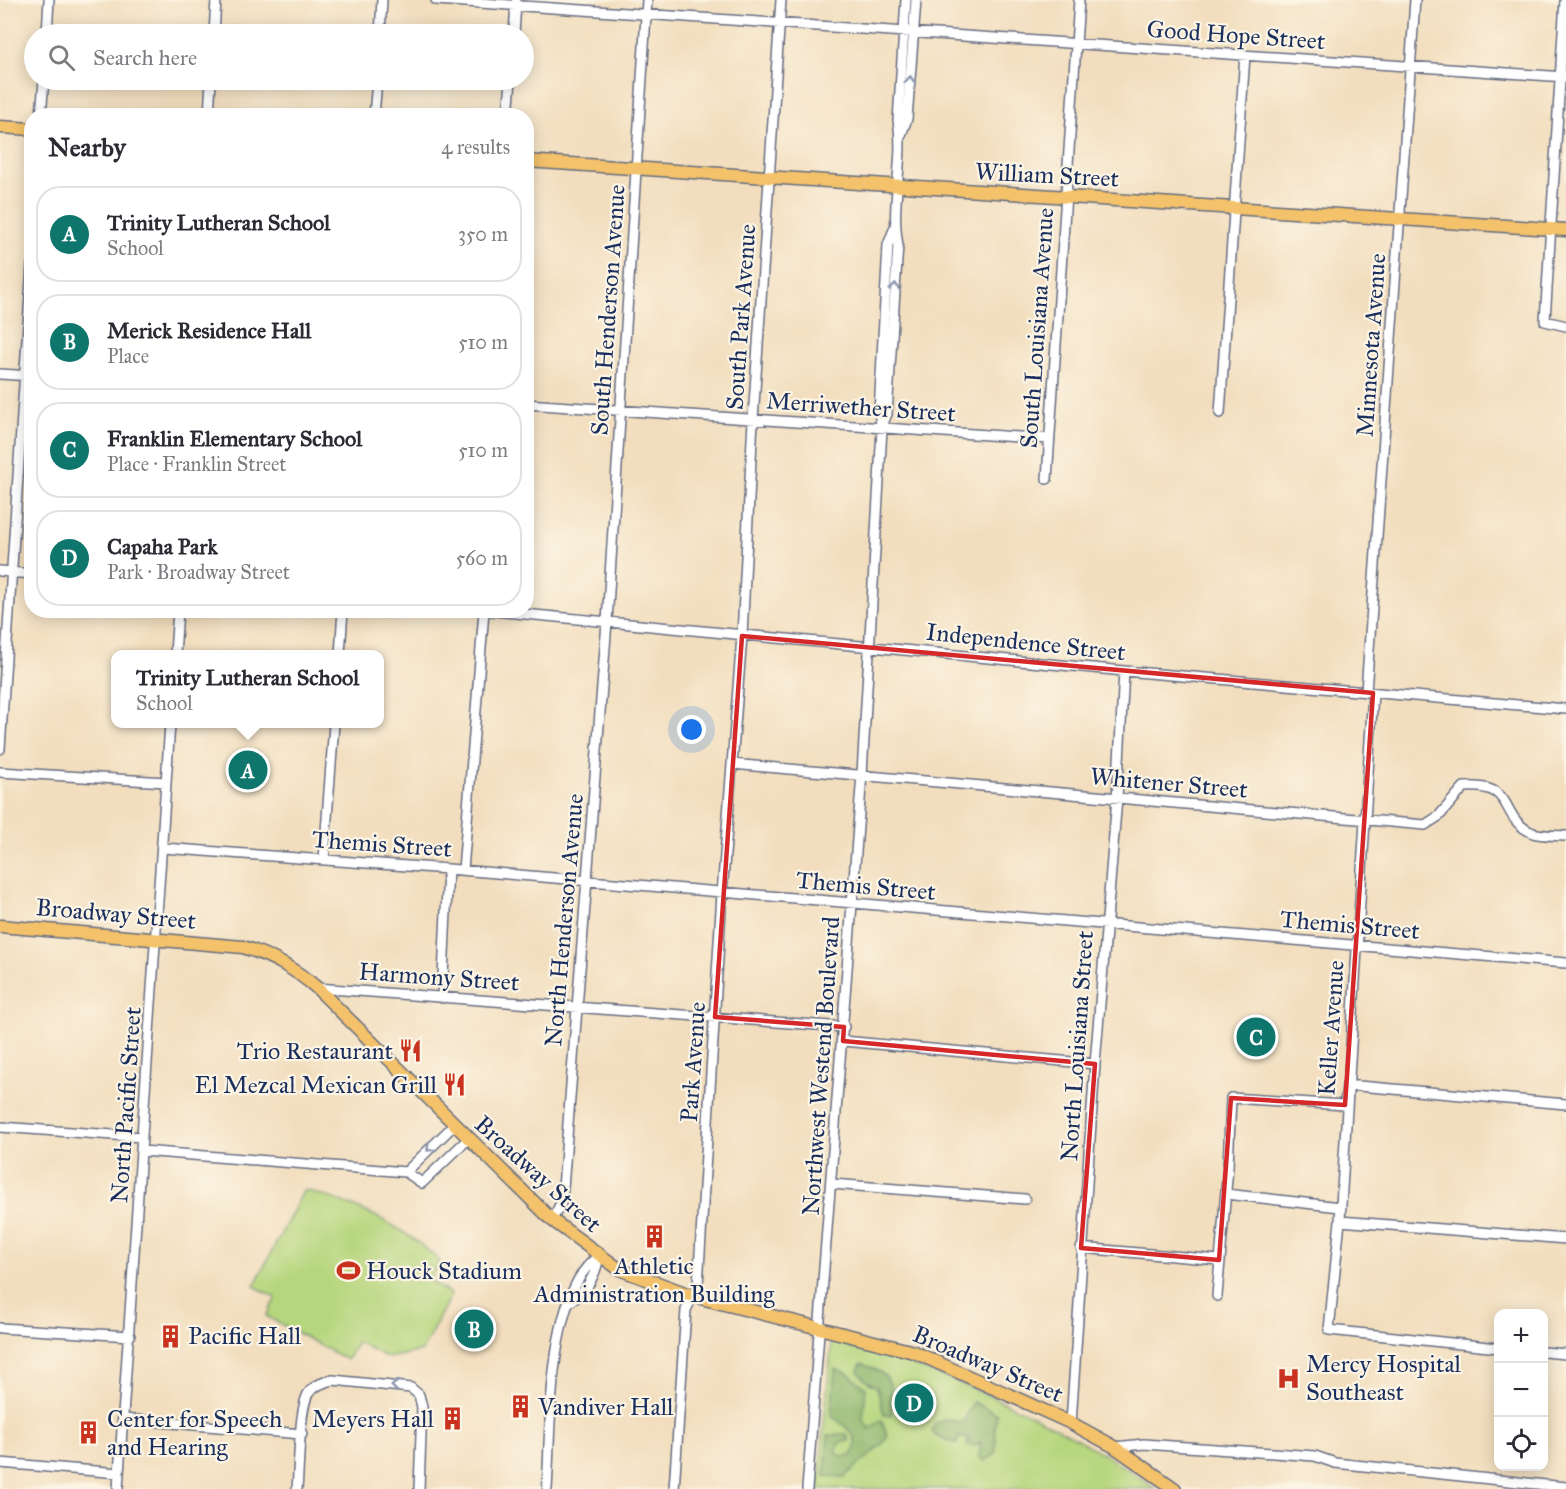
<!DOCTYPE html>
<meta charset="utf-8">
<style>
body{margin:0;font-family:"IM FELL Great Primer",serif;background:#f7f7f7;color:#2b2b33}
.controls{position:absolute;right:18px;bottom:18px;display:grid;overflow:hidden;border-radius:12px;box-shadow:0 3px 15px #0003}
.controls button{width:54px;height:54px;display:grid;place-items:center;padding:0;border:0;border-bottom:2px solid #e1e1e2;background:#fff;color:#2b2b33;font:30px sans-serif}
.you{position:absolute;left:692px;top:730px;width:21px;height:21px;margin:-15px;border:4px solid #fff;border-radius:50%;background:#1a73e8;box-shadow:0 0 0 9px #1a73e833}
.badge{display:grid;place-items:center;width:39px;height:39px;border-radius:50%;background:#0f766e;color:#fff;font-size:20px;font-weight:700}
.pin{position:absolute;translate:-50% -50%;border:3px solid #fff;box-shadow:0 2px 6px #0006}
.popup{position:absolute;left:111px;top:650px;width:273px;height:78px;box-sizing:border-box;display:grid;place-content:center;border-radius:12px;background:#fff;filter:drop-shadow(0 2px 4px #0005);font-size:20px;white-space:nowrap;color:#7c7c81}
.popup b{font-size:22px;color:#2b2b33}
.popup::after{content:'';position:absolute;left:50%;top:100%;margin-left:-12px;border:12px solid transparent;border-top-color:#fff}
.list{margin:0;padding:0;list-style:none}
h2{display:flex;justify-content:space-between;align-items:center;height:78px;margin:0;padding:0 24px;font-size:26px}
h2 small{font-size:20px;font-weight:400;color:#7c7c81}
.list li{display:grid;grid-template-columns:39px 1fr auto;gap:18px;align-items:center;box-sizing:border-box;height:96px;margin:0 12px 12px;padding:0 12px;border:2px solid #e1e1e2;border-radius:24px}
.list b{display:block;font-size:22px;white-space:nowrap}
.list p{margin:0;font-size:20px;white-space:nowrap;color:#7c7c81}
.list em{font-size:20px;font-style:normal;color:#7c7c81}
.icon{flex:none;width:33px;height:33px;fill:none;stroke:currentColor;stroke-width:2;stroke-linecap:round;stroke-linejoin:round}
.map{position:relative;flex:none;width:1566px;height:1489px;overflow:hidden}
.search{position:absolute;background:#fff;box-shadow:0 3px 15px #0003;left:24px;top:24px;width:510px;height:66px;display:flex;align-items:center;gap:15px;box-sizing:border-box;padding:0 21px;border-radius:33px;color:#7c7c81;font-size:22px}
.panel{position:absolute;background:#fff;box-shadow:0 3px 15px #0003;left:24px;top:108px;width:510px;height:510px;border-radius:24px}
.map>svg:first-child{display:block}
</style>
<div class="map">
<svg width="1566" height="1489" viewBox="0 0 1566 1489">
<rect width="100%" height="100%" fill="#fcf5e5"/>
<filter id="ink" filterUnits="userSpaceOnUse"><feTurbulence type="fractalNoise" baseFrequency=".0167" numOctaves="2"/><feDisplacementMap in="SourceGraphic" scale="12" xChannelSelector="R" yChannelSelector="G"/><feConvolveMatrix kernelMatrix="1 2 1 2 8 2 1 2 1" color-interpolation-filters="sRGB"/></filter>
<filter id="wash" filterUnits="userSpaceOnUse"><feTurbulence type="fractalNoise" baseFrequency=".008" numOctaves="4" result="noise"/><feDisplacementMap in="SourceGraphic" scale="24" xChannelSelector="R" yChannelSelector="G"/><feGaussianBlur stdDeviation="1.35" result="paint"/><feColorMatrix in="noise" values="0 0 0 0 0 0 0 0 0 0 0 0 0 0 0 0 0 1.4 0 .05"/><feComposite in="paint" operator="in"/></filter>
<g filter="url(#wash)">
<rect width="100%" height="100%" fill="#f2debe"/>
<path fill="#b6d67d" stroke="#68826e" stroke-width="1.5" d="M304 1190C356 1204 401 1224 440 1261L430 1281 451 1294 422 1351 388 1358 357 1342 347 1360 266 1316 276 1298 254 1286Z
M832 1339C946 1373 1060 1419 1156 1489H818Z"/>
<path fill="#90b76c" stroke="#567365" stroke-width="1.5" d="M861 1364C894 1374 892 1383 891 1415H884L877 1387 866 1381 858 1371Z
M835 1369 847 1373 866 1388 863 1418 869 1429 881 1420 888 1436 882 1445 844 1477 825 1476 828 1435 847 1434 849 1441 839 1443 836 1452 842 1456 853 1454C862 1435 844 1426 831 1415Z
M973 1402 997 1414C993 1430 998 1440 995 1454L985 1461 979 1457 981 1442 975 1446 967 1444 969 1438H958L957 1444 936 1436 932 1431 935 1423 946 1420 963 1422Z"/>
</g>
<g filter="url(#ink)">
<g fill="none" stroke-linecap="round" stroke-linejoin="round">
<defs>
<path id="minor" d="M436 0 1566 77
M1565 0 1545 321 1566 326
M47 34 49 0
M214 34 216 0
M380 34 382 0
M514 34 516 2
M41 116 44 80
M209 116 211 80
M374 116 377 80
M508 116 511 80
M901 135 907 119 916 0
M0 374 32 376
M526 404 1049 439
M1220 413 1245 55
M882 426 887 414 898 245C890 203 905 161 898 120L906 0
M1047 479 1079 0
M0 571 32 574
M482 610 1124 671 1566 709
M175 654 178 610
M340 654 343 610
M1366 692 1415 0
M1373 693 1340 1221 1329 1330 1498 1348
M0 749 32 264
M732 764 1425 825 1439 816 1464 787C1518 783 1497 818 1533 833 1542 836 1556 835 1566 836
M0 772 166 782
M163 848 448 869 1566 963
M324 859 334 724
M463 870 484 611
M317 988 844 1027
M442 998 448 869
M843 1041 1095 1064
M0 1127 142 1137
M142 1151 406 1172 422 1183 468 1139
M406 1172 454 1125
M832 1184 1025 1199
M1226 1194 1340 1207
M552 1220 562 1201 607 622 647 0
M1340 1221 1566 1239
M1081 1248 1219 1260
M1217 1296 1228 1167 1231 1098 1345 1105 1347 1085 1566 1104
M571 1301C587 1292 596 1274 599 1256
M0 1328 130 1336
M1544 1352 1566 1354
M123 1419 302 1434
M1071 1423 1095 1064 1117 798 1124 671
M1115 1447 1144 1444 1315 1456 1335 1463 1566 1487
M0 1463 119 1473
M118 1489 170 724
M297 1489C299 1468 299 1410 308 1394 314 1385 323 1382 333 1380L411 1388 419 1395 422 1407 419 1489
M547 1489C551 1429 547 1291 599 1256
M674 1489 686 1310 698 1285 722 893 742 636 753 420 781 0
M807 1489 862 774 882 429 879 413 888 245 895 227"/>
<path id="major" d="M0 127 32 129
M526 161 1566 230
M0 926 243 947C272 956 294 968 317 988L552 1220 619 1269 693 1296 914 1352 1071 1423 1115 1447 1175 1489"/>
</defs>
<use href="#minor" stroke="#666c80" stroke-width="12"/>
<use href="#major" stroke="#666c80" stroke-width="15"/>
<use href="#minor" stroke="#fff" stroke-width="9"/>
<use href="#major" stroke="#f3c26a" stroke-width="12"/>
</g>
<defs><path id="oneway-chevron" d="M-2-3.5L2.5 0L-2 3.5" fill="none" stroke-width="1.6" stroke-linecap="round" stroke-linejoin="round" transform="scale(1.5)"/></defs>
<g stroke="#8d97ae">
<use href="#oneway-chevron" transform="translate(910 80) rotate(-86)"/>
<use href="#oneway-chevron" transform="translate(895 287) rotate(-86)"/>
<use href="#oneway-chevron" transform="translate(430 1148) rotate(135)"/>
<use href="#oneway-chevron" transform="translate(395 1386) rotate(-174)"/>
</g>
</g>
<path fill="none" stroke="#d62828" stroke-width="4.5" stroke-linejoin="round" d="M742 636 1373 693 1345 1105 1231 1098 1219 1260 1081 1248 1095 1064 843 1041 844 1027 715 1017Z"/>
<defs>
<symbol id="restaurant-bare" viewBox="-9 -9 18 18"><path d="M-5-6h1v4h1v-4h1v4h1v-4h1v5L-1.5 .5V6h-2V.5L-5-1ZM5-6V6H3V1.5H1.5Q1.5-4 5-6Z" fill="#c8321e" stroke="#fcf5e5" stroke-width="2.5" paint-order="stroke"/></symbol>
<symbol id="building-bare" viewBox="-9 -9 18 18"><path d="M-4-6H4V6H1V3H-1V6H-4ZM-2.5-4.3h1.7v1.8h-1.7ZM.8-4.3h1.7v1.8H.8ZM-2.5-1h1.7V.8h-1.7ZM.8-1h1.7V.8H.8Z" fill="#c8321e" stroke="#fcf5e5" stroke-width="2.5" paint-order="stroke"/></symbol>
<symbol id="stadium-bare" viewBox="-9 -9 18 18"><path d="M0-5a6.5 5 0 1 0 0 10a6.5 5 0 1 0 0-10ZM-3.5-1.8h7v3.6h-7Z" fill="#c8321e" stroke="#fcf5e5" stroke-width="2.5" paint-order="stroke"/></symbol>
<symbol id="hospital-bare" viewBox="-9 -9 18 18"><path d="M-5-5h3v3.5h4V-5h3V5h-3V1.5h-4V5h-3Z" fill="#c8321e" stroke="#fcf5e5" stroke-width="2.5" paint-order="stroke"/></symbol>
</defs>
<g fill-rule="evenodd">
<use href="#restaurant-bare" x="394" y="1034" width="33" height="33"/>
<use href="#restaurant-bare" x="438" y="1068" width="33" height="33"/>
<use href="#building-bare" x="638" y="1220" width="33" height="33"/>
<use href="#stadium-bare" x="332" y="1254" width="33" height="33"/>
<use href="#building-bare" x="154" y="1320" width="33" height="33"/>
<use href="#hospital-bare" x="1272" y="1362" width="33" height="33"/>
<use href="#building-bare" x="504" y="1390" width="33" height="33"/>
<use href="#building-bare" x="436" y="1402" width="33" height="33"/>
<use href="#building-bare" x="72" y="1416" width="33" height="33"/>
</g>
<g text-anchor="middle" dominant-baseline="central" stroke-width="4.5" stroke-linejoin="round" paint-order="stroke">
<g font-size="24" fill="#1b2f5e" stroke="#fcf5e5">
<text transform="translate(1236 35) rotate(4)">Good Hope Street</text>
<text transform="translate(1047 175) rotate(3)">William Street</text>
<text transform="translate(608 310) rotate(-86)">South Henderson Avenue</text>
<text transform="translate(741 317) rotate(-86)">South Park Avenue</text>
<text transform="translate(1037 328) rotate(-86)">South Louisiana Avenue</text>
<text transform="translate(1371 345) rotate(-86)">Minnesota Avenue</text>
<text transform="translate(861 407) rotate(4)">Merriwether Street</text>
<text transform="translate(1026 642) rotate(6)">Independence Street</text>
<text transform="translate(1169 783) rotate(5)">Whitener Street</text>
<text transform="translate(382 844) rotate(4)">Themis Street</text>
<text transform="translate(866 886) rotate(5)">Themis Street</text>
<text transform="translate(116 914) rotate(5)">Broadway Street</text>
<text transform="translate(564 920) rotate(-85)">North Henderson Avenue</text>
<text transform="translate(1350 925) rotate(5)">Themis Street</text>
<text transform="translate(439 977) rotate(4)">Harmony Street</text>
<text transform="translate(1331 1028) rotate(-86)">Keller Avenue</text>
<text transform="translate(1077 1046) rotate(-86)">North Louisiana Street</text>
<text transform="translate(693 1062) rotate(-86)">Park Avenue</text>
<text transform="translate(821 1066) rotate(-86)">Northwest Westend Boulevard</text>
<text transform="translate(126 1105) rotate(-86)">North Pacific Street</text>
<text transform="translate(538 1174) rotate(42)">Broadway Street</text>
<text transform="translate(988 1364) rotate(23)">Broadway Street</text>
</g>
<g font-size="24" fill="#1b2f5e" stroke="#fcf5e5" text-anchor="start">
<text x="393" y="1051" text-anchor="end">Trio Restaurant</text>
<text x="437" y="1085" text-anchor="end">El Mezcal Mexican Grill</text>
<text x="654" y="1266" text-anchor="middle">Athletic<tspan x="654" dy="28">Administration Building</tspan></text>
<text x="366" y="1271">Houck Stadium</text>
<text x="188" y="1336">Pacific Hall</text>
<text x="1306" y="1364">Mercy Hospital<tspan x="1306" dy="28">Southeast</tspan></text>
<text x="538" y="1407">Vandiver Hall</text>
<text x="107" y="1419">Center for Speech<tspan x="107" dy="28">and Hearing</tspan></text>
<text x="434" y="1419" text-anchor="end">Meyers Hall</text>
</g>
</g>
</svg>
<div class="controls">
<button>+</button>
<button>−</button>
<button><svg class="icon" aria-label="locate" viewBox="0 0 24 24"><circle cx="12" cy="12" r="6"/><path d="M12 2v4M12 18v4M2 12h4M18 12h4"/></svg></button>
</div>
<div class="you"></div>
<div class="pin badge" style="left:248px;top:770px">A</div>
<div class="popup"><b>Trinity Lutheran School</b>School</div>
<div class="pin badge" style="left:474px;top:1329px">B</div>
<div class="pin badge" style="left:1256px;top:1037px">C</div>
<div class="pin badge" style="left:914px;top:1403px">D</div>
<div class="search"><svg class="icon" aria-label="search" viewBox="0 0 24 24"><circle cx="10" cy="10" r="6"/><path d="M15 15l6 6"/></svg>Search here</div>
<section class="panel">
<h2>Nearby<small>4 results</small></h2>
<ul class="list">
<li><span class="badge">A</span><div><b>Trinity Lutheran School</b><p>School</p></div><em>350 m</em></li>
<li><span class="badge">B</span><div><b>Merick Residence Hall</b><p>Place</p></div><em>510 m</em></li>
<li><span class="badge">C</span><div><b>Franklin Elementary School</b><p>Place · Franklin Street</p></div><em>510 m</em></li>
<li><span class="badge">D</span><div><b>Capaha Park</b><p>Park · Broadway Street</p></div><em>560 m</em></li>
</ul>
</section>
</div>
